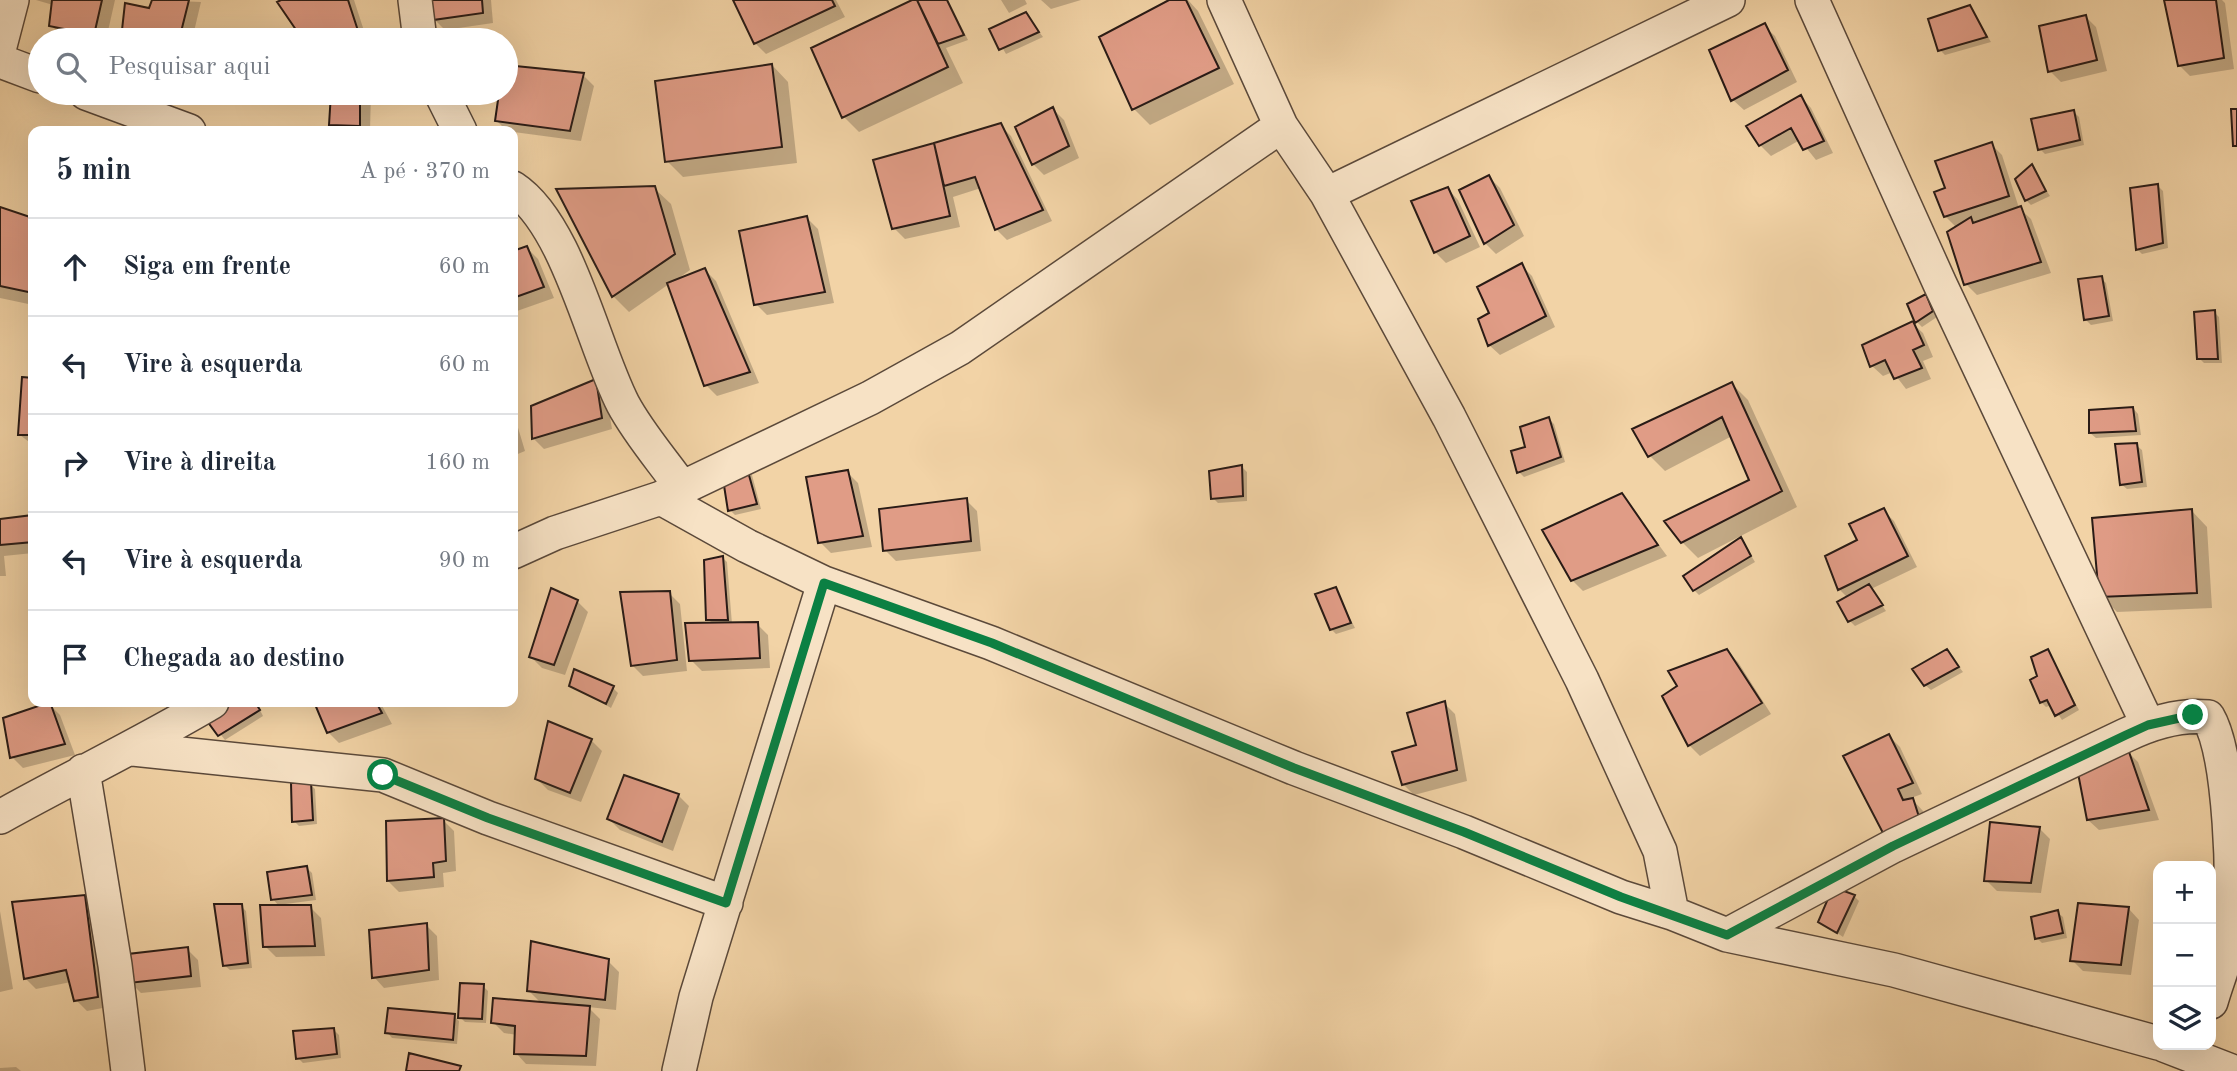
<!DOCTYPE html>
<html lang="pt">
<meta charset="utf-8">
<style>
body{margin:0;font-family:"Old Standard TT",serif;background:#f2f2f3;color:#1f2937}
.controls{position:absolute;right:21px;bottom:21px;display:grid;overflow:hidden;border-radius:14px;box-shadow:0 7px 28px #0002}
.controls button{width:63px;height:63px;display:grid;place-items:center;padding:0;border:0;border-bottom:2px solid #e0e1e3;background:#fff;color:#1f2937;font:35px sans-serif}
.stop{position:absolute;width:21px;height:21px;margin:-16px;border:5px solid #0b8043;border-radius:50%;background:#fff}
.stop.end{background:#0b8043;border-color:#fff;box-shadow:0 2px 7px #0008}
.list{margin:0;padding:0;list-style:none}
h2{display:flex;justify-content:space-between;align-items:center;height:91px;margin:0;padding:0 28px;font-size:30px}
h2 small{font-size:23px;font-weight:400;color:#747a83}
.list li{display:grid;grid-template-columns:46px 1fr auto;gap:21px;align-items:center;box-sizing:border-box;height:98px;padding:0 28px;border-top:2px solid #e0e1e3}
.list b{display:block;font-size:26px;white-space:nowrap}
.list em{font-size:23px;font-style:normal;color:#747a83}
.icon{flex:none;width:38px;height:38px;fill:none;stroke:currentColor;stroke-width:2;stroke-linecap:round;stroke-linejoin:round}
.map{position:relative;flex:none;width:2237px;height:1071px;overflow:hidden}
.search{position:absolute;background:#fff;box-shadow:0 7px 28px #0002;left:28px;top:28px;width:490px;height:77px;display:flex;align-items:center;gap:18px;box-sizing:border-box;padding:0 24px;border-radius:38px;color:#747a83;font-size:26px}
.panel{position:absolute;background:#fff;box-shadow:0 7px 28px #0002;left:28px;top:126px;width:490px;height:581px;border-radius:14px}
.map>svg:first-child{display:block}
</style>
<div class="map">
<svg width="2237" height="1071" viewBox="0 0 2237 1071">
<rect width="100%" height="100%" fill="#f2d3a6"/>
<filter id="stains"><feTurbulence type="fractalNoise" baseFrequency=".00286" numOctaves="4"/><feColorMatrix values="0 0 0 0 .2 0 0 0 0 .09 0 0 0 0 .02 0 0 0 .5 -.17"/></filter>
<radialGradient id="worn" r=".72"><stop offset=".6" stop-color="#630" stop-opacity="0"/><stop offset="1" stop-color="#630" stop-opacity=".3"/></radialGradient>
<path fill="#0003" d="M36 0H115L106 40 62 36 51 25 53 5Z
M154 0 201 2 192 40H135L124 29 150 10Z
M285 0H354L367 40H305L280 2Z
M433 0H491L493 23 445 30 434 19Z
M735 0H836L845 17 766 54 755 43Z
M915 0 921 5 919 0H948L968 40 946 48 963 83 859 132 843 116Z
M1001 0H1025L1027 4 1009 13Z
M1041 0H1081L1051 9Z
M1172 0H1188L1198 11 1234 84 1150 125 1134 109Z
M2165 0H2222L2225 3 2234 69 2190 76 2179 65Z
M1970 7 1991 42 1945 55 1940 50Z
M1026 14 1043 37 1006 54 992 30Z
M2086 17 2096 27 2107 71 2061 82 2050 71Z
M1764 26 1775 36 1797 82 1744 110 1733 100Z
M772 65 788 82 797 163 683 177 667 161Z
M506 67 583 75 594 86 581 141 507 131 496 120 501 93H506Z
M333 93H371L370 131H337L331 124Z
M1801 97 1811 108 1833 153 1816 160 1800 140 1771 156 1760 145Z
M1053 109 1064 120 1079 158 1044 175 1033 164Z
M2074 112 2079 117 2084 145 2045 154 2040 149Z
M126 116 166 131H122Z
M1000 125 1011 136 1052 221 1007 240 996 229 981 188 953 197 960 227 905 239 894 228 875 161Z
M1991 144 2002 155 2019 208 2031 219 2051 273 1977 295 1966 284 1957 228 1945 216 1948 189Z
M2031 167 2050 196 2031 205 2026 200Z
M1489 177 1500 188 1524 236 1496 254 1485 243Z
M2158 186 2163 191 2168 248 2142 254 2137 249Z
M654 188 671 204 690 270 676 280 705 270 716 281 759 383 717 396 706 385 669 284 629 312 613 296Z
M1448 189 1458 200 1480 247 1446 263 1435 252Z
M0 209 33 220V305L0 298Z
M807 218 818 229 834 303 767 315 756 304Z
M527 248 538 259 554 298 517 311 513 306V252Z
M1521 265 1532 276 1555 327 1500 355 1489 345Z
M2101 278 2106 283 2113 321 2091 325 2086 320Z
M1926 296 1937 317 1922 327 1917 322Z
M2214 312 2219 317 2222 363H2204L2199 358Z
M1912 323 1923 333 1933 357 1923 361 1931 379 1906 389 1893 372 1883 376 1872 366Z
M24 379 33 380V445L20 435Z
M596 381 606 392 612 429 544 449 534 439 533 407Z
M1732 384 1748 400 1797 507 1698 558 1682 542 1752 481 1732 436 1665 471 1649 455Z
M2133 408 2138 414 2141 435 2096 438 2090 433Z
M513 411 525 451 513 456Z
M1549 419 1554 424 1565 462 1524 477 1519 472 1527 448Z
M2136 445 2142 450 2147 487 2127 489 2121 484Z
M1242 467 1247 472V501L1218 503 1213 498Z
M747 470 752 475 761 509 735 515 730 510Z
M847 472 858 483 872 547 831 553 820 542Z
M1622 495 1667 556 1583 591 1572 580Z
M966 500 977 511 981 551 896 561 885 550Z
M1883 510 1894 521 1917 567 1871 589 1886 611 1855 626 1850 621 1848 598 1839 589 1859 541Z
M2191 510 2207 527 2212 608 2117 612 2101 596Z
M33 517V553L4 556 6 576H0V520Z
M1741 539 1755 562 1699 595 1694 590Z
M722 557 727 562 732 624H757L768 635 770 668 702 671 691 660 713 624 708 619Z
M1335 589 1355 628 1336 634 1331 629Z
M669 593 680 604 687 671 643 676 632 665Z
M577 601 588 612 565 675 542 668 531 657Z
M1727 651 1738 662 1771 714 1700 756 1689 745Z
M1947 651 1963 672 1931 690 1925 685Z
M2047 651 2079 710 2062 720 2052 705 2046 707 2041 702 2040 677Z
M571 685 613 688 618 693 611 708Z
M227 702H256L263 716 225 740 205 715Z
M315 702H380L392 724 339 743 328 732Z
M1444 703 1455 714 1467 781 1414 795 1403 784 1418 746Z
M49 704 60 715 75 755 23 768 12 757Z
M1889 736 1900 747 1922 794 1911 798 1923 811 1929 828 1885 832Z
M591 740 602 751 581 802 548 790 537 779Z
M2127 751 2138 762 2159 820 2099 830 2088 820Z
M310 784 315 789 317 824 299 826 294 821Z
M678 795 689 806 673 851 620 830 609 819Z
M443 820 454 831 456 871 443 873 444 887 399 892 388 881Z
M2039 828 2050 839 2041 893 1997 891 1986 880Z
M307 868 312 873 316 900 278 905 273 899Z
M1854 896 1859 901 1843 937 1820 921Z
M85 897 96 908 108 1007 87 1011 76 1000 71 982 36 989 25 978Z
M241 906 246 911 252 968 230 970 224 965Z
M310 907 321 918 325 956 276 957 265 946Z
M2129 909 2139 920 2131 975 2083 971 2072 960Z
M0 911 13 989 0 992Z
M2057 912 2063 917 2067 938 2042 943 2037 938Z
M426 925 437 936 439 980 384 988 374 977Z
M187 949 198 960 201 987 141 993 130 982Z
M608 961 619 972 616 1010 588 1007 600 1019 596 1066 526 1064 516 1053 517 1035 504 1033 493 1022 542 1004 529 991Z
M483 986 488 991 486 1023 465 1022 460 1017Z
M454 1016 459 1021 457 1044 392 1038 387 1032Z
M334 1030 339 1035 341 1058 303 1063 298 1058Z
M16 1067 21 1071H0V1068Z"/>
<path fill="#e09c86" stroke="#291b16" stroke-width="2" d="M52 0H102L94 35 49 26Z
M152 0H189L179 40H164L122 30 125 3 149 8Z
M281 0H348L361 40H303L277 2Z
M431 0H482L483 13 433 20Z
M733 0H832L835 6 754 44Z
M912 0H917L948 67 842 118 811 48Z
M917 0H947L964 35 938 44Z
M1169 0H1186L1219 68 1132 110 1099 37Z
M2164 0H2216L2224 58 2178 66Z
M1970 5 1987 37 1938 51 1928 19Z
M1026 12 1039 32 999 50 989 29Z
M2086 15 2097 60 2048 72 2039 26Z
M1765 23 1788 70 1731 101 1709 50Z
M772 64 782 147 665 162 655 81Z
M506 65 584 73 570 131 495 121 499 93H506Z
M331 93H360V126L329 125Z
M1801 95 1824 141 1803 150 1791 128 1759 146 1746 126Z
M1053 107 1069 146 1032 165 1015 127Z
M2231 109H2237V146H2233Z
M2074 110 2080 140 2038 150 2031 119Z
M1001 123 1043 210 995 230 975 177 944 186 934 143Z
M1992 142 2009 196 1944 217 1934 192 1945 188 1935 161Z
M934 143 950 216 892 229 873 160Z
M2032 164 2046 191 2025 201 2015 179Z
M1489 175 1514 225 1484 244 1459 190Z
M2158 184 2163 243 2136 250 2130 188Z
M655 186 675 254 612 297 556 189Z
M1448 187 1470 236 1434 253 1411 201Z
M2021 206 2041 262 1964 285 1947 232 1971 217 1973 223Z
M0 207 33 218V293L0 286Z
M807 216 825 292 754 305 739 231Z
M527 246 544 287 513 298V251Z
M1522 263 1546 316 1488 346 1478 319 1489 313 1477 287Z
M705 268 750 372 704 386 667 283Z
M2102 276 2109 316 2084 320 2078 279Z
M1926 294 1933 311 1915 323 1907 304Z
M2215 310 2218 359H2197L2194 312Z
M1913 321 1924 345 1913 350 1922 368 1894 379 1885 360 1870 367 1862 345Z
M22 377 33 378V435H18Z
M596 379 602 418 532 439 531 406Z
M1732 382 1782 491 1681 543 1664 521 1749 480 1722 417 1648 457 1632 429Z
M2133 407 2136 431 2089 433V410Z
M1549 417 1561 457 1517 473 1511 451 1525 447 1520 427Z
M2137 443 2142 482 2120 485 2115 444Z
M1242 465 1243 496 1211 499 1209 471Z
M747 468 757 504 728 511 723 479Z
M848 470 863 536 818 543 806 477Z
M1622 493 1658 545 1571 581 1542 530Z
M967 498 971 541 883 551 879 509Z
M1884 508 1908 556 1838 590 1825 556 1857 540 1849 524Z
M2192 509 2197 593 2099 597 2092 518Z
M33 515V542L0 545V519Z
M1741 537 1751 556 1693 591 1683 576Z
M723 556 728 620H706L704 560Z
M1869 584 1883 605 1848 622 1837 602Z
M1336 587 1351 623 1330 630 1315 594Z
M551 588 578 600 554 665 529 657Z
M670 591 677 660 631 666 620 592Z
M758 622 760 658 689 661 685 623Z
M1727 649 1762 703 1688 746 1662 696 1677 686 1668 671Z
M1947 649 1959 667 1924 686 1912 669Z
M2048 649 2075 705 2055 716 2047 700 2040 703 2030 680 2037 676 2031 657Z
M574 669 614 686 606 704 569 686Z
M1445 701 1457 770 1402 785 1392 752 1416 745 1407 713Z
M50 702 65 744 10 758 3 718Z
M224 702H255L260 710 218 736 202 714Z
M314 702H376L382 713 327 733Z
M548 721 592 739 570 793 535 779Z
M1889 734 1913 783 1898 789 1903 800 1913 798 1919 817 1883 833 1843 756Z
M2128 749 2149 810 2087 820 2077 768Z
M624 775 679 794 662 842 607 819Z
M311 782 313 820 292 822 291 783Z
M444 818 446 861 433 863 434 877 387 881 386 821Z
M1990 822 2040 827 2031 883 1984 881Z
M307 866 312 895 271 900 267 872Z
M1833 887 1855 895 1837 933 1818 922Z
M85 895 98 997 74 1001 66 970 24 979 12 902Z
M2078 903 2129 907 2121 965 2070 961Z
M214 904H242L248 963 223 966Z
M260 905H311L315 946 263 947Z
M2058 910 2063 933 2035 939 2031 917Z
M427 923 429 970 372 978 369 930Z
M531 941 609 959 605 1000 527 991Z
M188 947 191 976 129 983 128 954Z
M460 983 484 984 482 1019 458 1018Z
M493 998 590 1006 586 1056 514 1054 515 1026 491 1023Z
M388 1008 455 1014 453 1040 385 1033Z
M334 1028 337 1054 296 1059 293 1031Z
M409 1053 461 1066 459 1071H406Z"/>
<g fill="none" stroke-linecap="round" stroke-linejoin="round">
<defs>
<path id="minor" d="M415 0 420 40
M1224 0 1281 126 1327 194 1449 417 1582 680 1660 851 1672 913
M1812 0 1940 284 2148 725
M0 46 12 0
M0 61 40 76
M86 93 189 131
M441 93 460 131
M513 188C568 224 593 346 623 404 639 434 663 461 682 488
M1327 194 1728 0
M661 498 747 546 824 583 991 643 1294 768 1464 832 1621 897 1672 913 1727 935 1894 970 2158 1043
M513 552 555 533 661 498 870 398 960 348 1281 126
M133 749 383 775 488 818 726 903
M83 771 115 965 128 1071
M0 817C70 778 143 743 212 702
M1727 935 1893 846 2126 735C2151 723 2180 714 2208 717 2231 756 2234 886 2230 934 2228 956 2217 980 2211 1002
M2164 1045 2231 1071
M679 1071 696 997 824 583"/>
</defs>
<use href="#minor" stroke="#5b493a" stroke-width="36"/>
<use href="#minor" stroke="#f7e2c5" stroke-width="33"/>
</g>
<g fill="none" stroke-linecap="round" stroke-linejoin="round">
<path stroke="#0b8043" stroke-width="9" d="M383 775 488 818 726 903 824 583 992 643 1294 768 1464 832 1621 897 1727 935 1893 846 2126 735 2148 725 2193 715"/>
</g>
<rect width="100%" height="100%" filter="url(#stains)"/>
<rect width="100%" height="100%" fill="url(#worn)"/>
</svg>
<div class="controls">
<button>+</button>
<button>−</button>
<button><svg class="icon" aria-label="layers" viewBox="0 0 24 24"><path d="M12 4l9 5-9 5-9-5zM3 14l9 5 9-5"/></svg></button>
</div>
<div class="stop" style="left:383px;top:775px"></div>
<div class="stop end" style="left:2193px;top:715px"></div>
<div class="search"><svg class="icon" aria-label="search" viewBox="0 0 24 24"><circle cx="10" cy="10" r="6"/><path d="M15 15l6 6"/></svg>Pesquisar aqui</div>
<section class="panel">
<h2>5 min<small>A pé · 370 m</small></h2>
<ul class="list">
<li><svg class="icon" aria-label="ahead" viewBox="0 0 24 24"><path d="M12 20V5M6 11l6-6 6 6"/></svg><div><b>Siga em frente</b></div><em>60 m</em></li>
<li><svg class="icon" aria-label="left" viewBox="0 0 24 24"><path d="M17 20v-9H6M10 6l-5 5 5 5"/></svg><div><b>Vire à esquerda</b></div><em>60 m</em></li>
<li><svg class="icon" aria-label="right" viewBox="0 0 24 24"><path d="M7 20v-9h11M14 6l5 5-5 5"/></svg><div><b>Vire à direita</b></div><em>160 m</em></li>
<li><svg class="icon" aria-label="left" viewBox="0 0 24 24"><path d="M17 20v-9H6M10 6l-5 5 5 5"/></svg><div><b>Vire à esquerda</b></div><em>90 m</em></li>
<li><svg class="icon" aria-label="arrive" viewBox="0 0 24 24"><path d="M6 21V4h12l-3 4 3 4H6"/></svg><div><b>Chegada ao destino</b></div></li>
</ul>
</section>
</div>
